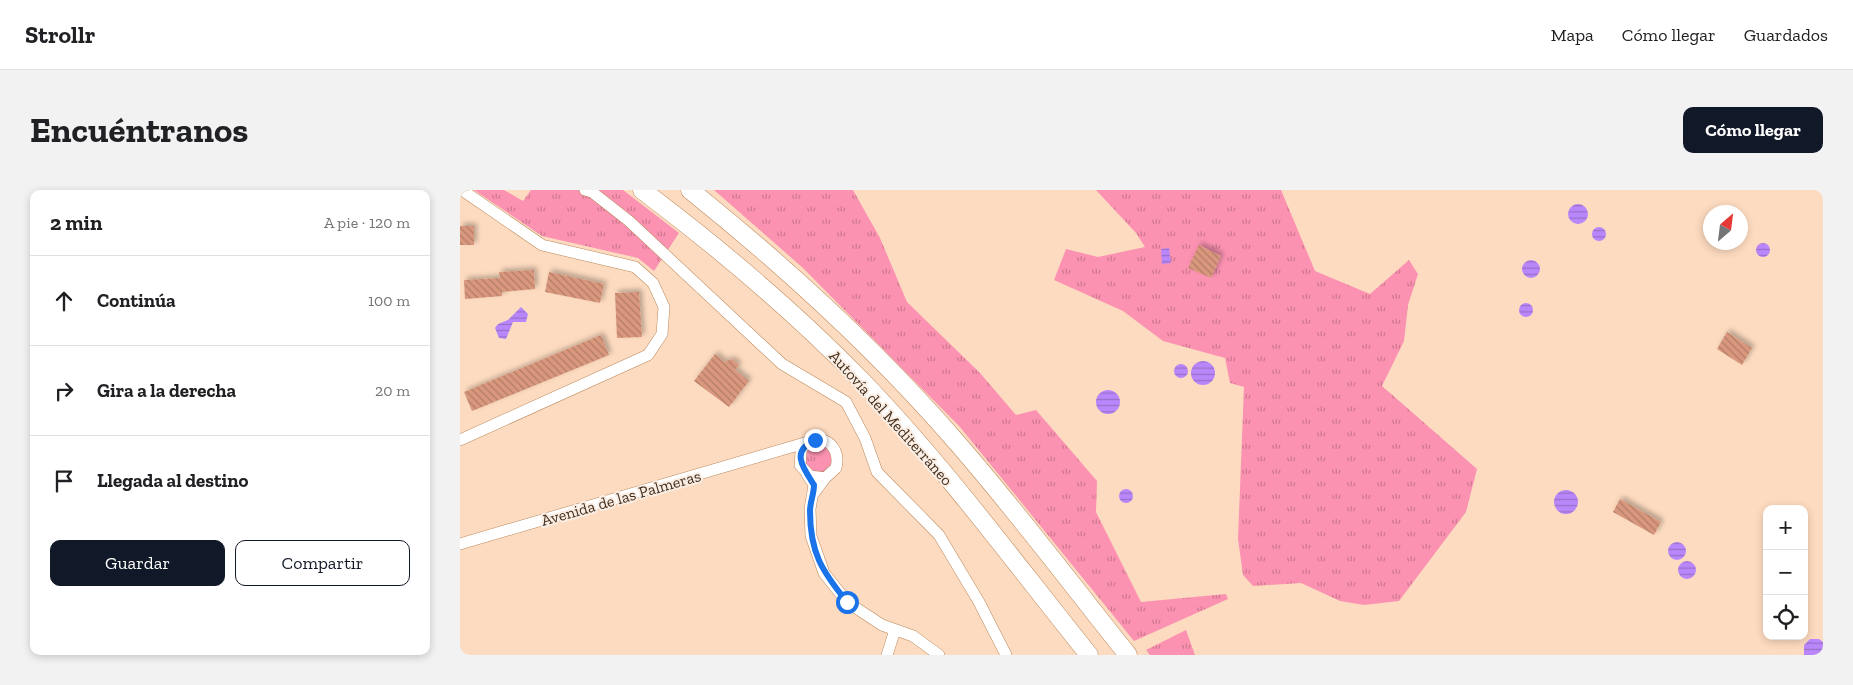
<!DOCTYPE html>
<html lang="es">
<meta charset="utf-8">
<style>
body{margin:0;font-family:"Zilla Slab",serif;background:#f2f2f2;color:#202124}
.controls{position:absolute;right:15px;bottom:15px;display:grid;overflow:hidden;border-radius:10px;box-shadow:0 2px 8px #0003}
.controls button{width:45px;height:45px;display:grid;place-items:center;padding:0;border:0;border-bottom:1px solid #e0e0e0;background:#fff;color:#202124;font:25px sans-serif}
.compass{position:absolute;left:1243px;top:15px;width:45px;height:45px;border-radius:50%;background:#fff;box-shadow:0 2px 8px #0003;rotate:28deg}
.stop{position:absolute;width:15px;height:15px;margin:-11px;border:4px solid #1a73e8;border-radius:50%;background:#fff}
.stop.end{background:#1a73e8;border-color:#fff;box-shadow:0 1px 5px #0008}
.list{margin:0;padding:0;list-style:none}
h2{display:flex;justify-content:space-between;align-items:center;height:65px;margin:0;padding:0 20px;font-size:21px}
h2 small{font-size:16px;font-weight:400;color:#757577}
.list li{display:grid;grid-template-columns:32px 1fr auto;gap:15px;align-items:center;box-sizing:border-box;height:90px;padding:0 20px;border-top:1px solid #e0e0e0}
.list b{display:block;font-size:19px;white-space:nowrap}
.list em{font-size:16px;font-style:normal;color:#757577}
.actions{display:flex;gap:10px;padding:15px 20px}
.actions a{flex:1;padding:11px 0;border:1px solid #111827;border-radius:10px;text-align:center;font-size:18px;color:#111827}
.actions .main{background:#111827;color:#fff}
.icon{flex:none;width:28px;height:28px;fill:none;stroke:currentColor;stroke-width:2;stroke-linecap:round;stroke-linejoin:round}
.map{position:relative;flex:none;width:1363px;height:465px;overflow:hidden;border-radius:10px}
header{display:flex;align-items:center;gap:30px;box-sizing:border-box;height:70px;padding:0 25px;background:#fff;border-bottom:1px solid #e0e0e0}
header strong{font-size:24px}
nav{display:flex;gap:28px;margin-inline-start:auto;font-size:18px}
.intro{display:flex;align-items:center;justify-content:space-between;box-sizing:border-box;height:120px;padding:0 30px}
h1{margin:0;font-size:35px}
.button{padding:12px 22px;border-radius:10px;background:#111827;color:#fff;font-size:18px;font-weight:700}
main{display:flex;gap:30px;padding:0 30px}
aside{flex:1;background:#fff;border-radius:10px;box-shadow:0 2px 8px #0003}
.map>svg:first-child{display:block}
</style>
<header>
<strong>Strollr</strong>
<nav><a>Mapa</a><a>Cómo llegar</a><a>Guardados</a></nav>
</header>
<div class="intro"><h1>Encuéntranos</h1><a class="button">Cómo llegar</a></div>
<main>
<aside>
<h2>2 min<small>A pie · 120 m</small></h2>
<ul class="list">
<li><svg class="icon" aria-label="ahead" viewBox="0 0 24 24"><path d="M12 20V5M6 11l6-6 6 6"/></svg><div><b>Continúa</b></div><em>100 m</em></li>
<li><svg class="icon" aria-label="right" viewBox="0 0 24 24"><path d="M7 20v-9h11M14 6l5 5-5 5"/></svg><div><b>Gira a la derecha</b></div><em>20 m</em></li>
<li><svg class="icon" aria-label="arrive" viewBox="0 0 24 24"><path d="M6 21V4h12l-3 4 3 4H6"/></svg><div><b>Llegada al destino</b></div></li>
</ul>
<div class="actions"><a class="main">Guardar</a><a>Compartir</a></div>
</aside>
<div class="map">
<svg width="1363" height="465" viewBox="0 0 1363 465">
<defs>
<pattern id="grass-tufts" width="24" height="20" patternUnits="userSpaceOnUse" patternTransform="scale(1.25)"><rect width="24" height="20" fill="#fc92b1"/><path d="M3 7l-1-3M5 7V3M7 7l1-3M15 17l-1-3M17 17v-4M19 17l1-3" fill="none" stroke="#ce788f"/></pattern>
<pattern id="water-rules" width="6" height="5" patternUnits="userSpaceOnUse" patternTransform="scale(1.25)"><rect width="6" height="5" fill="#b987fb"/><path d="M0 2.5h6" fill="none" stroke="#986fca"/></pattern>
<pattern id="building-back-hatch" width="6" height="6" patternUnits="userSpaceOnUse" patternTransform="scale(1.25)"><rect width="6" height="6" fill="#d9987e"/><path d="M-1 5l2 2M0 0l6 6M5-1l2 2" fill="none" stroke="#b27c66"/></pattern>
<filter id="shadow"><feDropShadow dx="3" dy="-3" stdDeviation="2.5" flood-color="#0004"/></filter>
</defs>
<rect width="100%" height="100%" fill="#fddbc0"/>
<path fill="url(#grass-tufts)" d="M14 0H44L63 11 71 0H163L219 43 194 81 178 68 82 46Z
M254 0H393L420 48 447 112 520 183 556 225 576 220 637 291 636 322 681 412 766 404 768 409 674 451 500 237 343 78Z
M636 0H821L855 81 910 104 949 70 958 84 948 115 944 151 922 196 1017 279 1006 322 939 411 904 415 880 411 841 393 793 396 783 385 778 349 784 197 770 193 765 168 703 151 663 121 594 90 606 59 638 67 685 57 676 43Z
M344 269a14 14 0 1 1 28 0a14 14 0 1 1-28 0Z
M726 440 735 465H690L686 460Z"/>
<path fill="url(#water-rules)" d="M1108 24a10 10 0 1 1 20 0a10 10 0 1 1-20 0Z
M1132 44a7 7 0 1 1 14 0a7 7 0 1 1-14 0Z
M1296 60a7 7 0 1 1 14 0a7 7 0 1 1-14 0Z
M709 58 711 73 702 74 701 59Z
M1062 79a9 9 0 1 1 18 0a9 9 0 1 1-18 0Z
M1059 120a7 7 0 1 1 14 0a7 7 0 1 1-14 0Z
M61 117 68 124 66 132H53L46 149 39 148 35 138C39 131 44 133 49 129 53 125 57 121 61 117Z
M731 183a12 12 0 1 1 24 0a12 12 0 1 1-24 0Z
M714 181a7 7 0 1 1 14 0a7 7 0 1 1-14 0Z
M636 212a12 12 0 1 1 24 0a12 12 0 1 1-24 0Z
M659 306a7 7 0 1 1 14 0a7 7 0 1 1-14 0Z
M1094 312a12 12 0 1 1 24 0a12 12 0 1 1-24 0Z
M1208 361a9 9 0 1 1 18 0a9 9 0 1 1-18 0Z
M1218 380a9 9 0 1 1 18 0a9 9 0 1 1-18 0Z
M1350 449H1359L1363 452V465H1344V455Z"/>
<path fill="url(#building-back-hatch)" filter="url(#shadow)" d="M0 36H14V55H0Z
M739 55 761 66 751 88 728 78Z
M74 80 75 99 42 102V106L5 109 4 90 40 88 39 82Z
M89 82 144 94 140 113 85 102Z
M179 102 182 147 157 148 155 103Z
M1267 142 1292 158 1282 175 1257 159Z
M141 145 149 165 12 221 4 202Z
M255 164 264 172 272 169 279 175 275 180 289 191 269 217 234 191Z
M1160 309 1201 332 1194 345 1153 322Z"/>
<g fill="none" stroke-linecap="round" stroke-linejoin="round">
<defs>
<path id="minor" d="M125 0 132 2 169 31 322 174 386 212 405 248 417 282 479 345 519 412 546 465
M0 250 188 165 202 144 204 117 193 93 175 77 82 55 2 0
M347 284 354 295 350 319 351 346 364 383 387 412 422 435 453 446 479 465
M354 303 365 288 376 278C383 251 352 239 342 259 340 263 341 270 340 275L350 286 365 288
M0 354 355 250
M427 465 435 440"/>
<path id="highway" d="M182 0C259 58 335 122 402 191 484 276 555 373 629 465
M230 0C326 77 419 162 499 255 558 323 612 395 668 465"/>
</defs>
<use href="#minor" stroke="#bb895b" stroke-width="12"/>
<use href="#highway" stroke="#bb895b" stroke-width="19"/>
<use href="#minor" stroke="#fff" stroke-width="11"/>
<use href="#highway" stroke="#fff" stroke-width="18"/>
</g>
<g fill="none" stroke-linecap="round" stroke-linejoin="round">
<path stroke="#1a73e8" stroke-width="6" d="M355 250C330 261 343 278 354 295 354 304 350 312 350 321 350 363 362 381 387 412"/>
</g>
<g text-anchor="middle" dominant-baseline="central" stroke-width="4" stroke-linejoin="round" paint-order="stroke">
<g font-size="16" fill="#422d1a" stroke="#f9ede4">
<text transform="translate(431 228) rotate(48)">Autovía del Mediterráneo</text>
<text transform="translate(161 308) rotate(-16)">Avenida de las Palmeras</text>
</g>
</g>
</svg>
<div class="controls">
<button>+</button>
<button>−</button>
<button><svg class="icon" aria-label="locate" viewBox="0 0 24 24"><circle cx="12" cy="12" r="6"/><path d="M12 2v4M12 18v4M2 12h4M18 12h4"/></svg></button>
</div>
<svg class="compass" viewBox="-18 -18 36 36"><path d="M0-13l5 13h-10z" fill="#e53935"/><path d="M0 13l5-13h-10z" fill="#757577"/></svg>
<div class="stop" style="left:387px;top:412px"></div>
<div class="stop end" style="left:355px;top:250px"></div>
</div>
</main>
